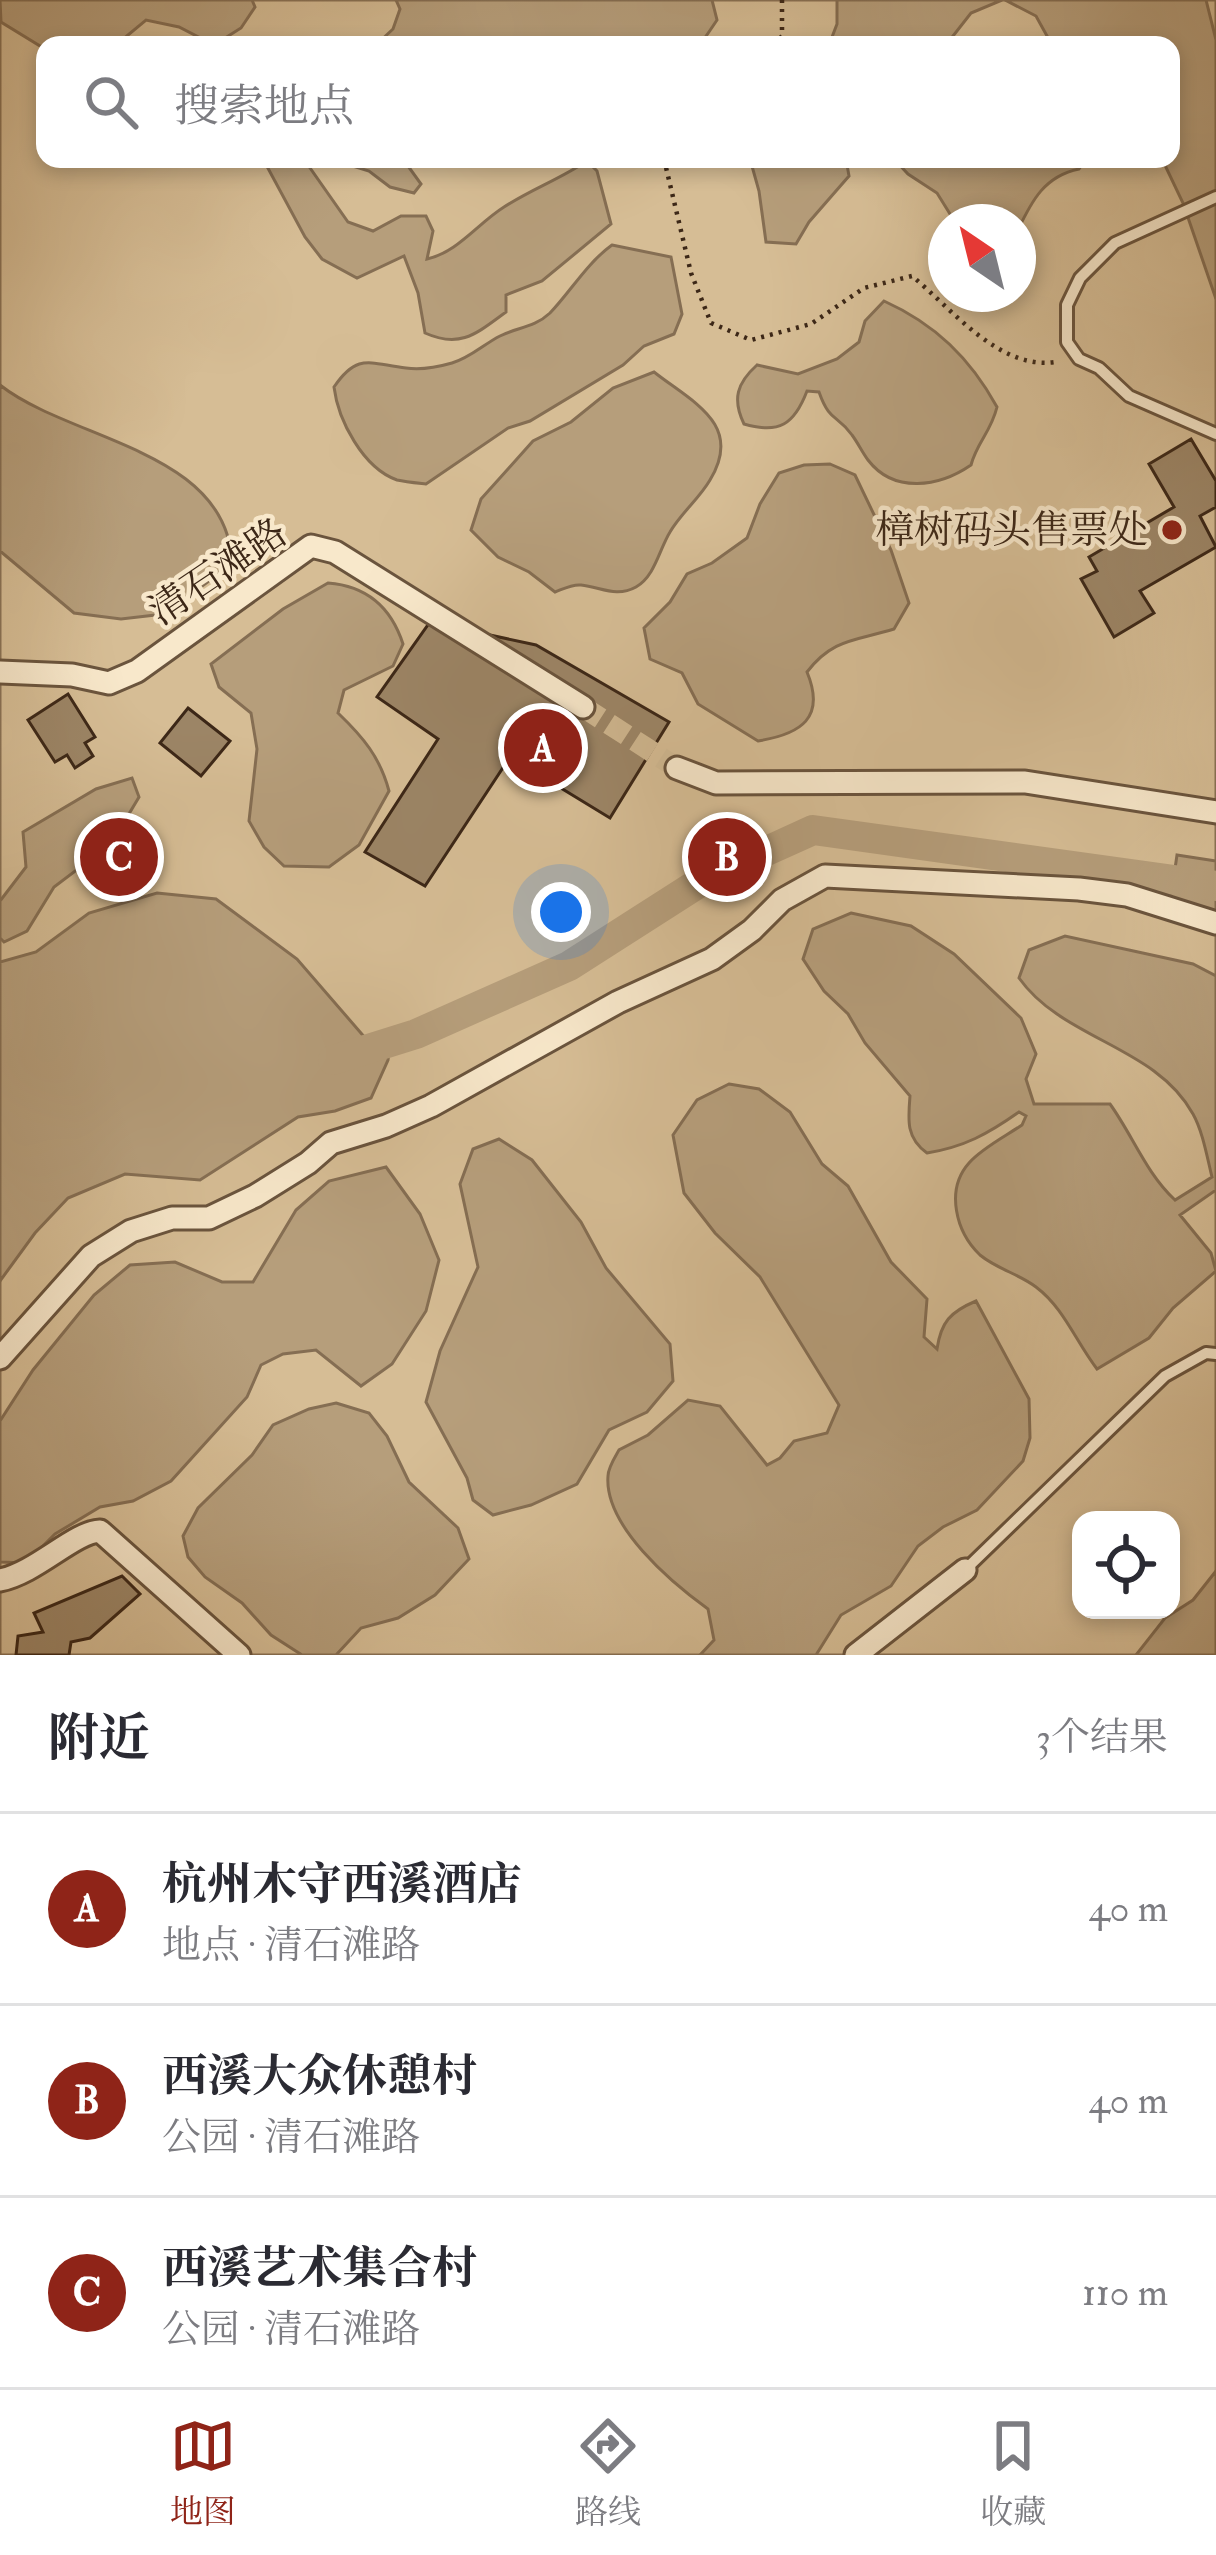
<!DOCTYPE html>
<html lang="zh">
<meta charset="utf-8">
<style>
body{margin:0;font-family:"IM FELL Double Pica","Noto Serif SC",serif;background:#f7f7f7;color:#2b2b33}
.controls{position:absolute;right:36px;bottom:36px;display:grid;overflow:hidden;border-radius:24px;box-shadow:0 6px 18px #0003}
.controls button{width:108px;height:108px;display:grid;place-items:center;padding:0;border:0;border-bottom:3px solid #e1e1e2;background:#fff;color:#2b2b33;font:60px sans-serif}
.compass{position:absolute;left:928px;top:204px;width:108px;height:108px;border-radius:50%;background:#fff;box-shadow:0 6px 18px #0003;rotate:325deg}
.you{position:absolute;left:561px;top:912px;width:42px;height:42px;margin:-30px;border:9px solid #fff;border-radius:50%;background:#1a73e8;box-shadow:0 0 0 18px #1a73e833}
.badge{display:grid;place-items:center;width:78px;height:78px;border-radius:50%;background:#8f2418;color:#fff;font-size:39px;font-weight:700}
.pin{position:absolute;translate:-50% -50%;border:6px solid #fff;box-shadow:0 3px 12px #0006}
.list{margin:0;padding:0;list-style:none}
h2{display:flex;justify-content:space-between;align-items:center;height:156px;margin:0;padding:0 48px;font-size:51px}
h2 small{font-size:39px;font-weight:400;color:#7c7c81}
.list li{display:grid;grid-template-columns:78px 1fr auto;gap:36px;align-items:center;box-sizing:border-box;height:192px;padding:0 48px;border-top:3px solid #e1e1e2}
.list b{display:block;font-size:45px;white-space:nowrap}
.list p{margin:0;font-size:39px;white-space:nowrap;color:#7c7c81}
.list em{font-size:39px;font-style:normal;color:#7c7c81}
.icon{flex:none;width:66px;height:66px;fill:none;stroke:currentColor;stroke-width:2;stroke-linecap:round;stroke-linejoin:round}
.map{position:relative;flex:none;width:1216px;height:1655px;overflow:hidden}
.search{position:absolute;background:#fff;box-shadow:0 6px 18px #0003;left:36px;right:36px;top:36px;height:132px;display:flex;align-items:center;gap:30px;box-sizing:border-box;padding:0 42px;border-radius:24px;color:#7c7c81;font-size:45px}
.sheet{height:732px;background:#fff}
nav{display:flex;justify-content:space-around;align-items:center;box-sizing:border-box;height:168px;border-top:3px solid #e1e1e2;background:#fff;font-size:33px;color:#7c7c81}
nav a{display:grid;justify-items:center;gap:6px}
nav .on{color:#8f2418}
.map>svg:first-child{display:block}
</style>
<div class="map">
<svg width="1216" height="1655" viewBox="0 0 1216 1655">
<rect width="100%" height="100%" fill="#f5dcaf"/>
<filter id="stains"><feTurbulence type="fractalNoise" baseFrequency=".00167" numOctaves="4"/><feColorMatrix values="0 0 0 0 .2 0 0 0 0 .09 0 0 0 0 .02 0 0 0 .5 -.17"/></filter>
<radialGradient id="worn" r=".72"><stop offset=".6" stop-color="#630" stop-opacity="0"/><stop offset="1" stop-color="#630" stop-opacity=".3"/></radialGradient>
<path fill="#d6bd95" stroke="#897256" stroke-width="3" fill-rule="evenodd" d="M0 0H1216V1655H0ZM45 45H1171V159H45ZM946 222H1018V294H946ZM1081 1520H1171V1610H1081Z"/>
<path fill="#b69e7b" stroke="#856e53" stroke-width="3" d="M0 0H252L255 7 241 28 214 45 179 27 146 20 116 45H45V49L1 22Z
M396 0H712L717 20 700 45H376L393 29 400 9Z
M837 0H1002L971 13 946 45H829L837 24Z
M1005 0H1206L1216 40V299L1183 203 1162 159H1171V45H1052L1036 16Z
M263 159H308V165L348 222 373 231 401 216H426L433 231 427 259C458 252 477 224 504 207 532 189 560 179 587 161L597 171 611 224 542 281 506 295V312C477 333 461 349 425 333L418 293 404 256 357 278 322 259 305 237Z
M330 159H403L421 184 414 193 390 187 369 171Z
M750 159H846L849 176 809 222 796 244 766 242 759 191Z
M1086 159 1079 169C1045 176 1032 200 1018 230V222H955L937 193 908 174 895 160Z
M612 245 671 257 682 314 674 334 644 346 623 365 530 421 508 428 426 484C417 483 406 482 397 480 363 468 338 420 334 387 358 352 370 364 406 368 419 370 438 367 452 363 470 358 484 344 500 336 518 327 534 328 550 313 571 291 587 263 612 245Z
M884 301C935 324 970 358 997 407 991 432 977 442 971 465 939 487 894 494 868 460 862 452 858 443 852 435 837 414 830 423 819 392L807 391C794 425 779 434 744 424 732 399 737 383 757 365L798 374 837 359 859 342 865 321Z
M654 372C692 402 744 424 710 480 699 499 681 513 670 532 659 550 655 576 636 587 616 598 601 587 581 585 572 584 563 589 555 592L529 572 498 557 471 530 481 499 533 441 571 422 613 388Z
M0 385C71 441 229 450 232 564L164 614 121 619 74 613 0 551Z
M830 464 855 475 891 550 909 603 894 629C856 641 833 638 807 672 826 718 801 734 758 741L698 704 682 673 650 659 644 628 670 602 687 574 712 563 747 538 760 504 779 473 804 465Z
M328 583C367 586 391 607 403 644L393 666 344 690 338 713C363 737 380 757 389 791L359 845 329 867 284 866 264 847 249 821 257 749 251 713 219 687 211 664 283 609Z
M132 778 139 797 111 844 54 887 27 931 4 942 0 938V901L26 867 23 832 96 789Z
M1177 855 1216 861V911L1170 903Z
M157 893 216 899 297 959 373 1047 390 1042 388 1060 371 1098 335 1111 298 1117 200 1180 125 1174 68 1198 35 1233 0 1281V962L36 952 89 913Z
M851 913 911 926 954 954 1021 1018 1036 1054 1026 1079 1034 1104H1110C1133 1136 1146 1173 1175 1200L1212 1177C1207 1157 1203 1132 1193 1114 1156 1046 1063 1040 1019 978L1029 950 1065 936 1193 964 1216 976V1190L1180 1215 1211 1253 1216 1271 1173 1308 1149 1338 1097 1369C1076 1342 1064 1308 1036 1287 1019 1274 997 1269 980 1255 956 1232 945 1190 969 1163 982 1148 1006 1136 1022 1125L1026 1116 1019 1112C988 1134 964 1147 927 1153 906 1138 908 1120 910 1096L865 1043 848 1014 824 991 803 959 813 929Z
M729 1084 759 1089 790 1112 822 1164 848 1186 891 1262 927 1299 924 1337 937 1349C941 1322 950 1312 976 1301L1029 1399 1030 1438 1023 1461 977 1510 943 1527 918 1546 891 1586 841 1615 816 1655H700L714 1640 708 1609C672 1583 604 1526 608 1476 608 1468 615 1457 619 1450L648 1435 688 1400 720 1406 767 1465 780 1458 794 1441 827 1433 839 1405 760 1277 715 1233 684 1193 673 1135 697 1100Z
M499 1139 532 1160 581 1222 606 1268 670 1344 673 1381 647 1412 609 1430 577 1484 531 1505 493 1515 473 1500 467 1478 426 1402 440 1351 478 1267 460 1184 473 1149Z
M386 1167 420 1214 439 1260 426 1311 392 1364 361 1386 316 1350 283 1354 261 1365 247 1397 171 1481 133 1501 100 1507 55 1534 26 1563 0 1562V1421L33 1370 94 1295 130 1265 175 1262 222 1282H253L296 1210 329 1181Z
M336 1403 369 1413 387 1436 409 1482 458 1528 469 1559 435 1595 398 1618 361 1628 336 1655H302L271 1635 242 1603 205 1577 188 1557 183 1536 198 1508 252 1455 273 1425 309 1409Z
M1216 1571V1655H1136L1165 1618 1193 1600Z"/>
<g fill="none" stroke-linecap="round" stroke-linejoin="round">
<path stroke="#b69e7b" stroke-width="30" d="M333 1060 416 1034 569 966 705 879 813 830 1216 886"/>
</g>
<path fill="#9c8566" stroke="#3c2717" stroke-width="3" d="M1191 439 1216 481V507L1200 516 1216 547 1140 591 1154 613 1114 637 1081 579 1097 571 1089 557 1174 507 1149 464Z
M430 622 536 645 669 722 610 818 510 757 425 886 365 852 438 739 377 697Z
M68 694 95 737 85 743 93 756 75 768 67 755 55 762 28 720Z
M188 708 230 741 201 776 160 743Z
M122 1576 140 1594 90 1638 71 1642 69 1655H16L18 1636 43 1632 34 1613Z"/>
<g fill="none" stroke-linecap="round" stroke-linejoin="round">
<path stroke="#d0b891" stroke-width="21" stroke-dasharray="21 10" stroke-linecap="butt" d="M583 707 677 768"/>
<defs>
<path id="lane" d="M1216 197 1115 243 1080 278 1067 305V342L1079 359 1099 368 1129 396 1216 434
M965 1570 1165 1376 1206 1353 1216 1354"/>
<path id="street" d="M0 672 72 675 109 683 137 671 311 546 335 552 583 707
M677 768 716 783 1025 782 1216 812
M0 1358 91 1256 131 1231 172 1218H209L255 1196 308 1163 331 1143 386 1126 431 1106 618 1002 712 959 752 930 782 900 825 876 1079 889 1127 895 1216 923
M0 1580C36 1573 74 1532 100 1531L239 1655
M856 1655 965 1570"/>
</defs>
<use href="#lane" stroke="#6a543d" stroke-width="16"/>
<use href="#street" stroke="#6a543d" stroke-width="27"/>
<path stroke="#3c2717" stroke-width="4.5" stroke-dasharray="3 6" stroke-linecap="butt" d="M774 45 782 36V0
M664 159 691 273 711 323 751 340 811 324 864 288 912 276C952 309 999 370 1055 362"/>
<use href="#lane" stroke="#f8e8cb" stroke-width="10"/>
<use href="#street" stroke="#f8e8cb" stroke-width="21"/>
</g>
<circle fill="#8f2418" stroke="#f8e8cb" stroke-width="4.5" cx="1172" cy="530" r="12"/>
<g text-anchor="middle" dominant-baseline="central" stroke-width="9" stroke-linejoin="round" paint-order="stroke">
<g font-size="39" fill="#3c2717" stroke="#f8e8cb" text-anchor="end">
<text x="1148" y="530">樟树码头售票处</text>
</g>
<g font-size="39" fill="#3c2717" stroke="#f8e8cb">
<text transform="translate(218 572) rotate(-34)">清石滩路</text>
</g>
</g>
<rect width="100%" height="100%" filter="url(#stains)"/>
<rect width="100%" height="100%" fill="url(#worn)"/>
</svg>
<div class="controls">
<button><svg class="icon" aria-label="locate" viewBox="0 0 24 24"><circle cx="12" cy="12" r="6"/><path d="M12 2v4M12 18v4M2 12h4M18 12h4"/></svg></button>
</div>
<svg class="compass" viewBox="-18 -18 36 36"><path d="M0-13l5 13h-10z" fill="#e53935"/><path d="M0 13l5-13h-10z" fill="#7c7c81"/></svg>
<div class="you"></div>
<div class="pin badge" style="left:543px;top:748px">A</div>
<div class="pin badge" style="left:727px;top:857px">B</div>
<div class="pin badge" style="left:119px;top:857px">C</div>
<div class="search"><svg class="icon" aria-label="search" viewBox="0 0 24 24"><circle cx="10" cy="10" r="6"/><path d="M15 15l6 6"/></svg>搜索地点</div>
</div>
<section class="sheet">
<h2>附近<small>3个结果</small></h2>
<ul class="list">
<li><span class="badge">A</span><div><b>杭州木守西溪酒店</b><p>地点 · 清石滩路</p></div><em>40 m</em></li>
<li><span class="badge">B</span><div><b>西溪大众休憩村</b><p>公园 · 清石滩路</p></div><em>40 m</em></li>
<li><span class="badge">C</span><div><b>西溪艺术集合村</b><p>公园 · 清石滩路</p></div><em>110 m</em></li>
</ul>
</section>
<nav>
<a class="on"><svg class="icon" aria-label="map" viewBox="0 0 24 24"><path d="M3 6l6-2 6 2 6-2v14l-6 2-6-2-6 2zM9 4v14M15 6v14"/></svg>地图</a>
<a><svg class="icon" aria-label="directions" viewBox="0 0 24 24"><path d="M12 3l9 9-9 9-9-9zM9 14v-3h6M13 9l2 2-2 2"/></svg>路线</a>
<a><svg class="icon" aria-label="saved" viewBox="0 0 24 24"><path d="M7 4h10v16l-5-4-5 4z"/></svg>收藏</a>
</nav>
